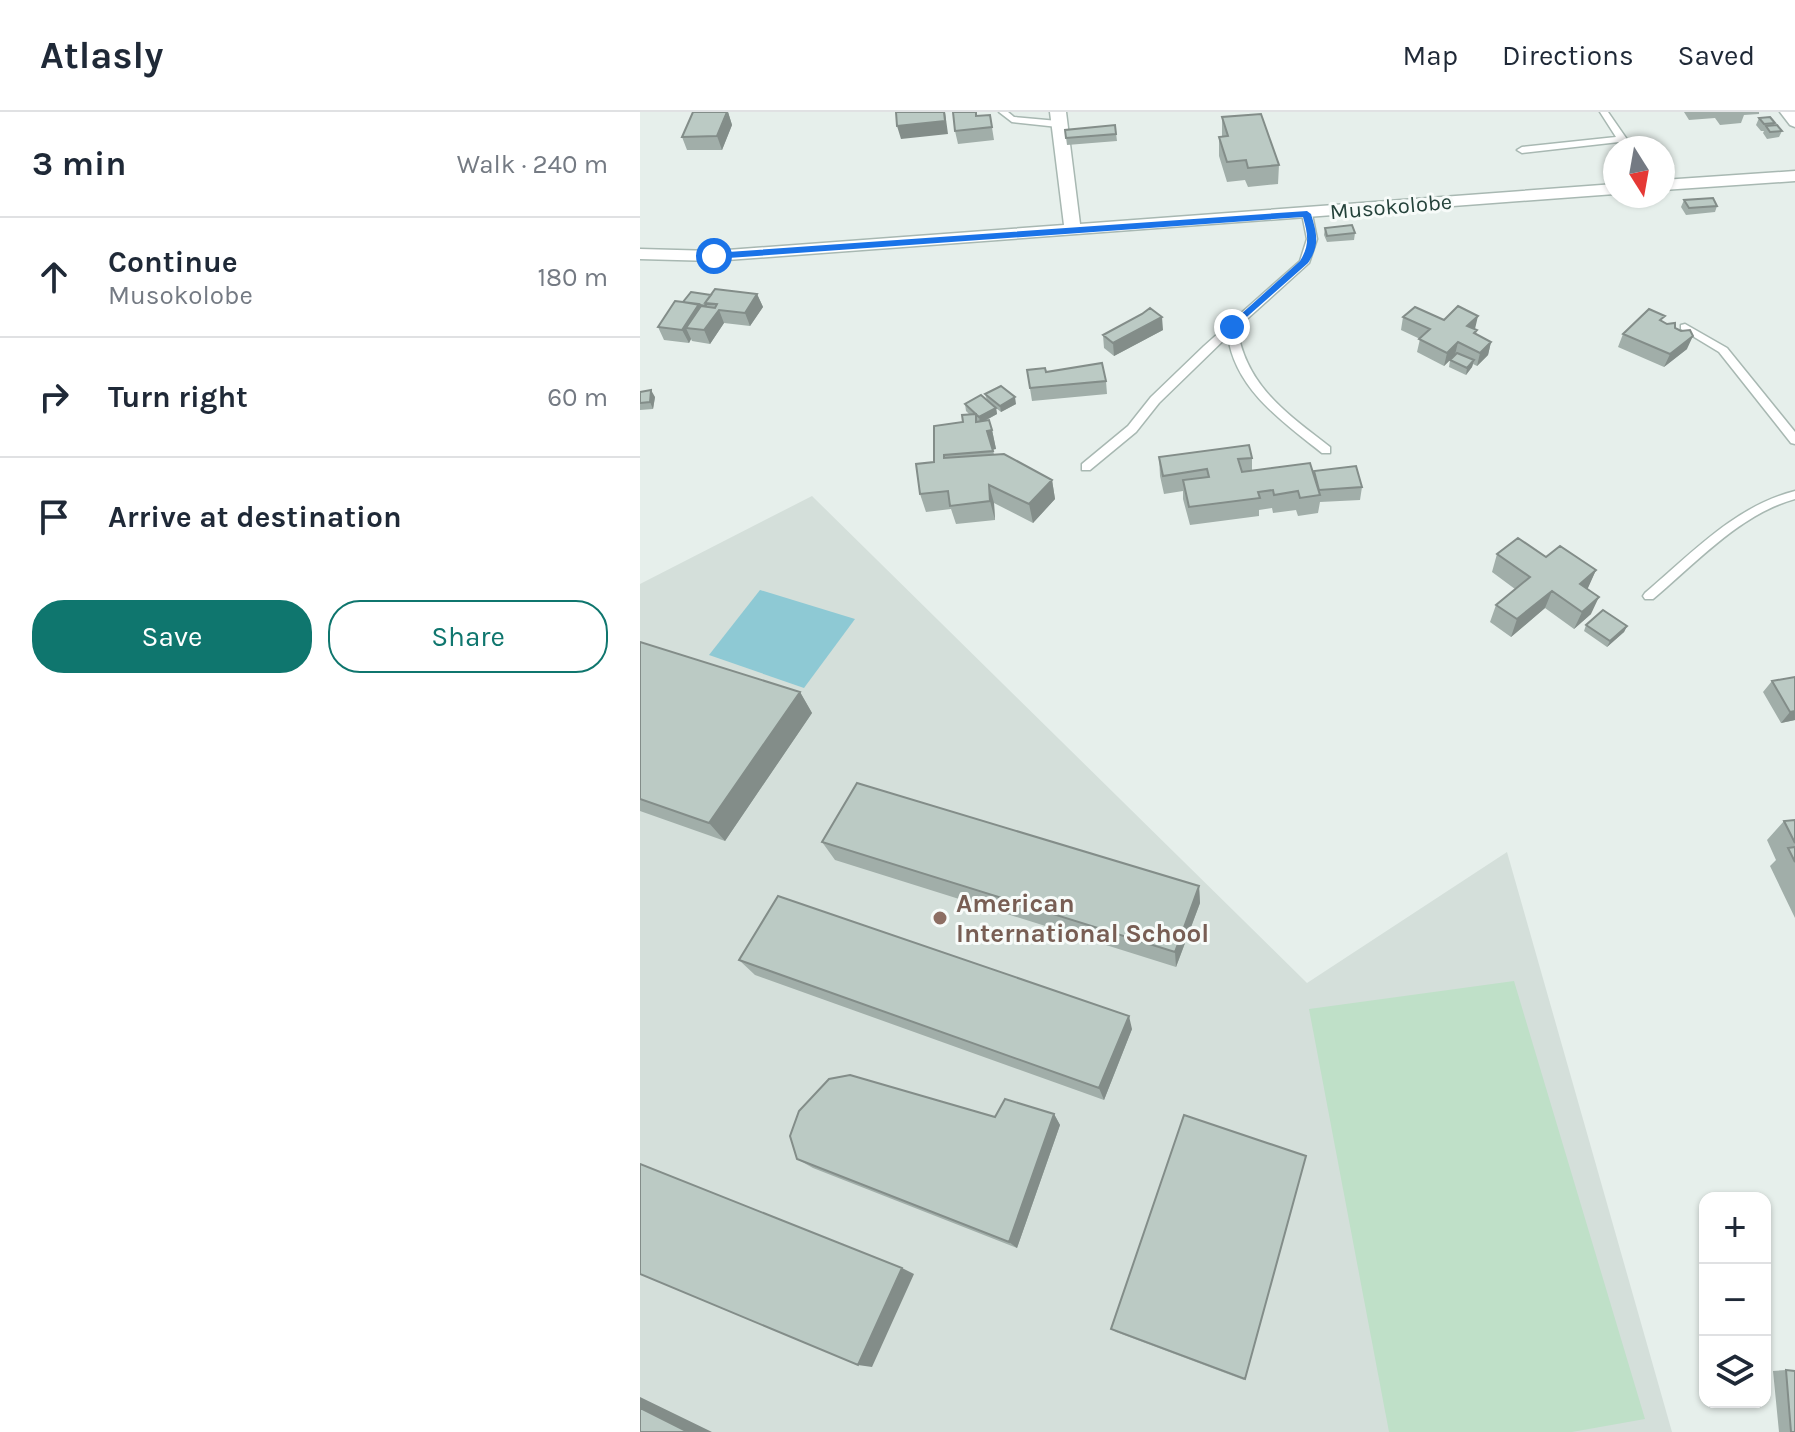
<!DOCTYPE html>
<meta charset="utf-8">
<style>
body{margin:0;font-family:Karla,sans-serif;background:#f6f6f7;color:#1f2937}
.controls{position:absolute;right:24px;bottom:24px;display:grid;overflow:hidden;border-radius:16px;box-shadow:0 2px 6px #0004}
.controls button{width:72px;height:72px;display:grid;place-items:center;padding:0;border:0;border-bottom:2px solid #e0e1e3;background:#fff;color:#1f2937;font:40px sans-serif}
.compass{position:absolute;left:963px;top:24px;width:72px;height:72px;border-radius:50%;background:#fff;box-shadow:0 2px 6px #0004;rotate:169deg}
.stop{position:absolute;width:24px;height:24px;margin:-18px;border:6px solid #1a73e8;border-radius:50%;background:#fff}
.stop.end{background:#1a73e8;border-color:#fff;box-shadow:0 2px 8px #0008}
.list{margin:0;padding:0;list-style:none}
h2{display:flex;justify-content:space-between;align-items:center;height:104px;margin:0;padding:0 32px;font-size:34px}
h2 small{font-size:26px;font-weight:400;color:#747a83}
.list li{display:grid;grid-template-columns:52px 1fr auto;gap:24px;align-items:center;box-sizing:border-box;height:120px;padding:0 32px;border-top:2px solid #e0e1e3}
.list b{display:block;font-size:30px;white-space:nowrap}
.list p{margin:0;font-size:26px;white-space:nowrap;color:#747a83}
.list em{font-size:26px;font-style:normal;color:#747a83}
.actions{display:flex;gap:16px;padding:24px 32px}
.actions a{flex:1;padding:18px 0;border:2px solid #0f766e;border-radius:32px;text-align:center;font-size:28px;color:#0f766e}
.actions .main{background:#0f766e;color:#fff}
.icon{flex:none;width:44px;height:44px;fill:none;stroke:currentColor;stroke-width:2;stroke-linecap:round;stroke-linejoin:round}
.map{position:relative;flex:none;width:1155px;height:1320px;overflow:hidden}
header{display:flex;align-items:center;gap:48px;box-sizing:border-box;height:112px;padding:0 40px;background:#fff;border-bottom:2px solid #e0e1e3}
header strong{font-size:38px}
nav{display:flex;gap:44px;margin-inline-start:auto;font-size:28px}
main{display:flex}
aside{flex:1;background:#fff}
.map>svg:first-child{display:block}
</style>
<header>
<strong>Atlasly</strong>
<nav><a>Map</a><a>Directions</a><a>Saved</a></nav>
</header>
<main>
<aside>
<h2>3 min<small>Walk · 240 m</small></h2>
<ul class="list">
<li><svg class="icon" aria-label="ahead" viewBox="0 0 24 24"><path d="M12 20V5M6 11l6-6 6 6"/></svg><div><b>Continue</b><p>Musokolobe</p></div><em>180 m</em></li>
<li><svg class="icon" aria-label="right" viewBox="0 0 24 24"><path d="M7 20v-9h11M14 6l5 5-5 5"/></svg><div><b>Turn right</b></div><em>60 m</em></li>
<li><svg class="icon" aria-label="arrive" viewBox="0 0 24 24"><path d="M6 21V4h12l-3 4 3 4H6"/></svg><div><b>Arrive at destination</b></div></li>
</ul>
<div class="actions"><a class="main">Save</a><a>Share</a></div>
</aside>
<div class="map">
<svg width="1155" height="1320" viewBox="0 0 1155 1320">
<rect width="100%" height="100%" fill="#e6efeb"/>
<path fill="#d4dfda" d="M172 384 667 871 867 740 1032 1320H0V472Z"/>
<path fill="#bfe0c8" d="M874 869 1005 1307 932 1320H749L669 897Z"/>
<path fill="#8ec9d4" d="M120 478 215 507 164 576 69 543Z"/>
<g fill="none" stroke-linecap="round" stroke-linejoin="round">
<defs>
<path id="service" d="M359 0H368L374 5 418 9 422 12 418 15 372 10Z
M960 0H968L993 36H983L979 30 882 41 877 38 882 35 976 25Z
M667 99 672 102 677 127 669 151 597 216C606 274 646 301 690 335V341H682C643 310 595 277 588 224L519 291 496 320 450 358H442V352L488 314 511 285 564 234 660 149 667 127 662 102Z
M1045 212 1087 236 1155 320V332L1151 331 1079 240 1041 217V213Z
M1155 379V387C1100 402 1056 451 1013 487H1005L1003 484 1005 481C1051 442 1095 394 1155 379Z"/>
<path id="minor" d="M410 0H426L440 112 975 72V82L74 149 0 147V137L74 139 424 113Z
M1140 0H1155V15L1150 13Z
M1155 59V69L1023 78V68Z"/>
</defs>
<use href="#service" stroke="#a8b8b2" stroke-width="3"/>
<use href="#minor" stroke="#a8b8b2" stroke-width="3"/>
<use href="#service" fill="#fff" fill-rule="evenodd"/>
<use href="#minor" fill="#fff" fill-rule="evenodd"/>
</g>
<path fill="#a1aea9" d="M88 0 92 13 82 38H47L42 25Z
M1044 0H1119V2L1104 3 1101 11 1080 13 1075 6 1049 8Z
M350 3 354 28 318 32 315 19 337 4Z
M582 5 639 53 638 72 608 75 605 68 587 70 579 44V25L582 24Z
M1119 6 1135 11 1134 14 1142 19 1139 25 1127 27 1123 21 1124 19H1121L1116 13Z
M475 13 477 29 427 33 425 18Z
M1044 88 1077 94 1075 100 1046 103 1041 95Z
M685 116 715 121 714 128 687 130 684 123Z
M117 182 123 195 110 214 84 211 70 232 52 229 51 227 49 231 24 228 18 215 43 190 71 183Z
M763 205 804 208 837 218 836 222 851 230 848 243 837 254 833 252 832 255 826 263 809 255 810 248 815 243 804 254 777 240 780 227 761 218Z
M1023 210 1035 216 1047 237 1024 255 978 235 983 222Z
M523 218 474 244 464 236 463 223Z
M387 258 466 269 467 282 392 289Z
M0 280 15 285 13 297 0 298Z
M345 282 376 292 361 300 356 296 357 302 345 309 352 318 356 337H353L354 343 412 368 415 387 393 411 354 391 355 408 316 412 311 397 286 400 280 382 294 350 323 310 330 303 326 299 325 292 347 288Z
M519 345 612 346V359L674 362V359L722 375 720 388 680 390 678 401 658 404 656 398 633 401 632 396 619 398V404L550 413 543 387V379L524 382 520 364Z
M857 442 906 445 956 458 947 477 951 502 934 517 905 496 871 525 850 510 856 493 875 477 852 460Z
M946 513 987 514 984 520 967 535 944 519Z
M0 530 160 580 172 601 85 729 0 699Z
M1132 569 1155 608 1141 611 1123 580Z
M1155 708V806L1130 754 1136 748 1127 728 1144 709Z
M182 730 559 774 560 791 536 855 195 748Z
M99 848 492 917 464 988 115 863Z
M414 1002 420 1013 377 1136 173 1056 157 1047Z
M471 1217 605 1267 604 1268 476 1220Z
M1146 1258 1155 1320H1139L1133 1259Z"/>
<path fill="#838d89" d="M88 0 92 13 82 38 77 24Z
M305 0 308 22 261 27 257 14Z
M117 182 123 195 110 214 105 201Z
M59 192 65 205 46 216 51 227 49 231 42 218Z
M79 198 84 211 70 232 64 218Z
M838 204 835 217 827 214Z
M522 205 523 218 474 244 473 231Z
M1053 224 1047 237 1024 255 1030 242Z
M818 230 815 243 804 254 807 241Z
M851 230 848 243 837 254 840 241Z
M834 248 832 255 826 263 827 256Z
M11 278 15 285 13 297 10 290Z
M375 285 376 292 361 300 360 294Z
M356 296 357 302 340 311 339 305Z
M352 318 356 337 352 338 347 319Z
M412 368 415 387 393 411 389 392Z
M349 373 354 391 355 408 350 389Z
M956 458 948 476 933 489 940 472Z
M912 479 905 496 871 525 877 507Z
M959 485 951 502 934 517 942 500Z
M987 514 984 520 967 535 970 529Z
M160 580 172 601 85 729 69 711Z
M1155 599V608L1141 611 1150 600Z
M559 774 560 791 536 855 535 840Z
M489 904 492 917 464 988 459 976Z
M414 1002 420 1013 377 1136 369 1130Z
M262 1156 274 1162 232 1255 218 1253Z
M0 1285 72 1320H48L0 1296Z"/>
<path fill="#bbcac4" stroke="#838d89" stroke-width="2" d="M53 0H87L77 24 42 25Z
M256 0H304L305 9 257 14Z
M313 0H336V4L350 3 352 15 315 19Z
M621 2 639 53 608 56 606 48 587 50 579 25 588 24 582 5Z
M1130 5 1135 11 1124 12 1119 6Z
M475 13 476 22 426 26 425 18Z
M1137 13 1142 19 1130 20 1126 14Z
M1073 86 1077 94 1049 96 1044 88Z
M712 113 715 121 687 124 685 116Z
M75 177 117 182 105 201 79 198 64 218 46 216 61 194 75 196 77 192 65 191Z
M51 180 71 183 65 191 66 194 43 190Z
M35 189 59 192 42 218 18 215Z
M818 194 838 204 827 214 837 218 834 221 851 230 840 241 818 230 807 241 779 227 790 217 763 205 775 195 804 208Z
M510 196 522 205 473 231 463 223 502 202Z
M1009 197 1025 204 1020 208 1027 212 1035 211V216L1041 219 1050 218 1053 224 1030 242 983 222Z
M817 241 834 248 827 256 810 248Z
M462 251 466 269 390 276 387 258 405 256 406 260Z
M361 274 375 285 360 294 345 282Z
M11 278 10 290 0 291V280Z
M341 283 356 296 339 305 325 292Z
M336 302V310L349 308 352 318 347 319 353 339 304 343V346L364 342 412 368 389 392 349 373 350 389 310 394 308 379 280 382 276 352 294 350V314L323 310 322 303Z
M609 333 612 346 598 347 602 360 670 351 680 383 660 386 658 379 634 383 633 378 618 380 620 386 549 395 543 368 569 365 567 357 523 364 519 345Z
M716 354 722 375 679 378 674 359Z
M878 426 906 445 920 434 956 458 940 472 959 485 942 500 912 479 877 507 856 493 890 465 857 442Z
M963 498 987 514 970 529 946 513Z
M0 530 160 580 69 711 0 687Z
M1155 565V599L1150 600 1132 569Z
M217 671 559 774 535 840 182 730Z
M1155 708V731L1144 709Z
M1155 735V750L1148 736Z
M138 784 489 904 459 976 99 848Z
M210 963 355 1005 365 987 414 1002 369 1130 157 1047 150 1024 159 999 189 967Z
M544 1003 666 1044 605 1267 471 1217Z
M0 1052 262 1156 218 1253 0 1162Z
M1146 1258 1155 1259V1320H1151Z
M0 1296 48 1320H0Z"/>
<path fill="#1a73e8" d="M667 99 671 102C677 122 680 133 668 151L592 218 589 213 660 149C670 133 668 122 663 105L74 147 70 144 74 141Z"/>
<circle fill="#8d6e63" stroke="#f7fbf9" stroke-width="3" cx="300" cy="806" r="8"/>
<g text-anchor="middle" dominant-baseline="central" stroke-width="6" stroke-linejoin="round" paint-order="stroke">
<g font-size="22" fill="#24423a" stroke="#f7fbf9">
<text transform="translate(751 95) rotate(-5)">Musokolobe</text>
</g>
<g font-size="26" font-weight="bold" fill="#785e54" stroke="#f7fbf9" text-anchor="start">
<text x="316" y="791">American<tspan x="316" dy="30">International School</tspan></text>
</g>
</g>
</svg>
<div class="controls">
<button>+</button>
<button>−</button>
<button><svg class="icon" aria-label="layers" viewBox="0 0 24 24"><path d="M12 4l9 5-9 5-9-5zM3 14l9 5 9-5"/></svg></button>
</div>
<svg class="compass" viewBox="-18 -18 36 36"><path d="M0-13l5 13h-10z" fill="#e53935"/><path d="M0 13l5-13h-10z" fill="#747a83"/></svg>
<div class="stop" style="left:74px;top:144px"></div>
<div class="stop end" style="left:592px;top:215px"></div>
</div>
</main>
